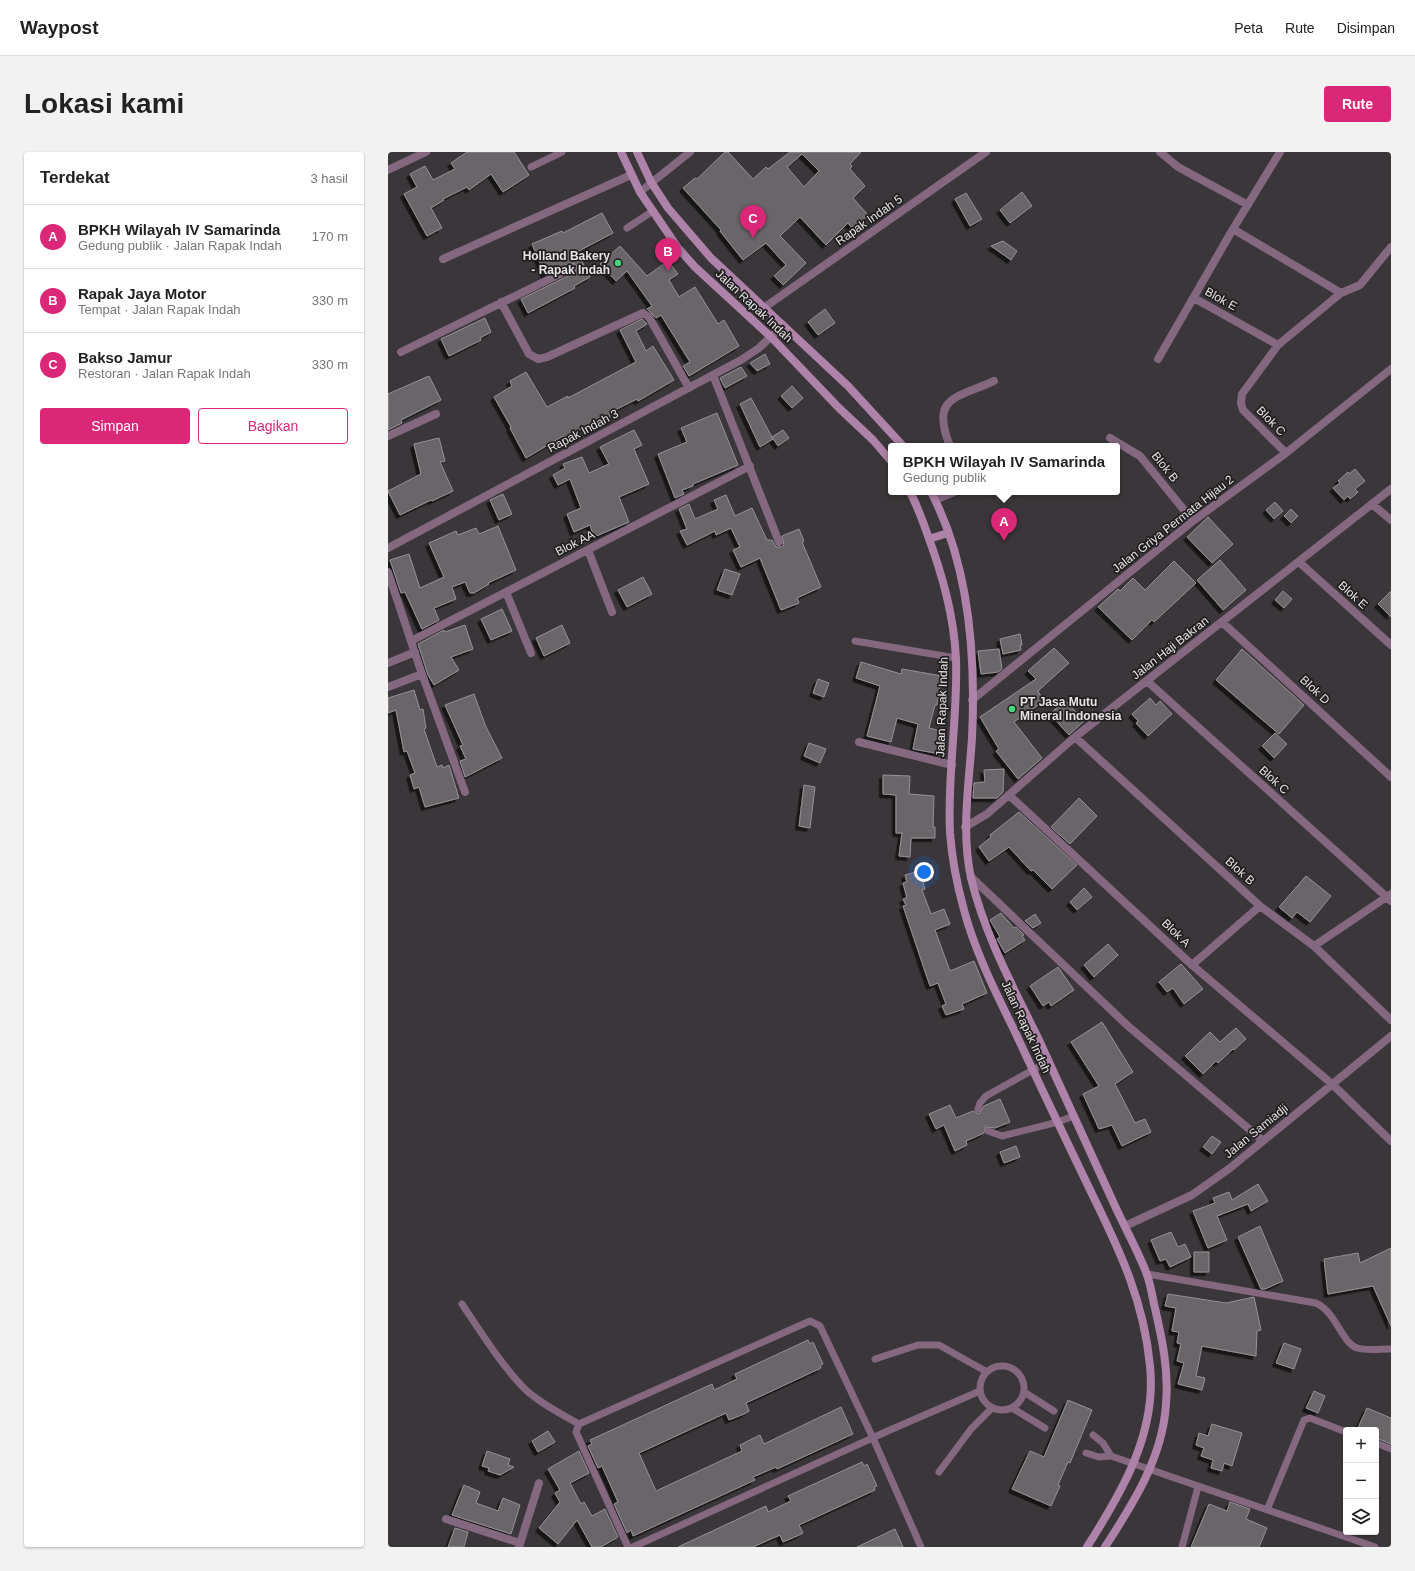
<!DOCTYPE html>
<html lang="id">
<meta charset="utf-8">
<style>
body{margin:0;font-family:Helvetica,sans-serif;background:#f2f2f2;color:#222}
.controls{position:absolute;right:12px;bottom:12px;display:grid;overflow:hidden;border-radius:4px;box-shadow:0 1px 3px #0004}
.controls button{width:36px;height:36px;display:grid;place-items:center;padding:0;border:0;border-bottom:1px solid #e0e0e0;background:#fff;color:#222;font:20px sans-serif}
.you{position:absolute;left:536px;top:720px;width:14px;height:14px;margin:-10px;border:3px solid #fff;border-radius:50%;background:#1a73e8;box-shadow:0 0 0 6px #1a73e833}
.badge{display:grid;place-items:center;width:26px;height:26px;border-radius:50%;background:#db2777;color:#fff;font-size:13px;font-weight:700}
.pin{position:absolute;translate:-50% -33px;filter:drop-shadow(0 1px 2px #0008)}
.pin::after{content:'';position:absolute;top:21px;width:14px;height:12px;background:inherit;clip-path:polygon(0 0,100% 0,50% 100%)}
.popup{position:absolute;left:500px;top:291px;width:232px;height:52px;box-sizing:border-box;display:grid;place-content:center;border-radius:4px;background:#fff;filter:drop-shadow(0 1px 3px #0005);font-size:13px;white-space:nowrap;color:#767676}
.popup b{font-size:15px;color:#222}
.popup::after{content:'';position:absolute;left:50%;top:100%;margin-left:-8px;border:8px solid transparent;border-top-color:#fff}
.list{margin:0;padding:0;list-style:none}
h2{display:flex;justify-content:space-between;align-items:center;height:52px;margin:0;padding:0 16px;font-size:17px}
h2 small{font-size:13px;font-weight:400;color:#767676}
.list li{display:grid;grid-template-columns:26px 1fr auto;gap:12px;align-items:center;box-sizing:border-box;height:64px;padding:0 16px;border-top:1px solid #e0e0e0}
.list b{display:block;font-size:15px;white-space:nowrap}
.list p{margin:0;font-size:13px;white-space:nowrap;color:#767676}
.list em{font-size:13px;font-style:normal;color:#767676}
.actions{display:flex;gap:8px;padding:12px 16px}
.actions a{flex:1;padding:9px 0;border:1px solid #db2777;border-radius:4px;text-align:center;font-size:14px;color:#db2777}
.actions .main{background:#db2777;color:#fff}
.icon{flex:none;width:22px;height:22px;fill:none;stroke:currentColor;stroke-width:2;stroke-linecap:round;stroke-linejoin:round}
.map{position:relative;flex:none;width:1003px;height:1395px;overflow:hidden;border-radius:4px}
header{display:flex;align-items:center;gap:24px;box-sizing:border-box;height:56px;padding:0 20px;background:#fff;border-bottom:1px solid #e0e0e0}
header strong{font-size:19px}
nav{display:flex;gap:22px;margin-inline-start:auto;font-size:14px}
.intro{display:flex;align-items:center;justify-content:space-between;box-sizing:border-box;height:96px;padding:0 24px}
h1{margin:0;font-size:28px}
.button{padding:10px 18px;border-radius:4px;background:#db2777;color:#fff;font-size:14px;font-weight:700}
main{display:flex;gap:24px;padding:0 24px}
aside{flex:1;background:#fff;border-radius:4px;box-shadow:0 1px 3px #0004}
.map>svg:first-child{display:block}
</style>
<header>
<strong>Waypost</strong>
<nav><a>Peta</a><a>Rute</a><a>Disimpan</a></nav>
</header>
<div class="intro"><h1>Lokasi kami</h1><a class="button">Rute</a></div>
<main>
<aside>
<h2>Terdekat<small>3 hasil</small></h2>
<ul class="list">
<li><span class="badge">A</span><div><b>BPKH Wilayah IV Samarinda</b><p>Gedung publik · Jalan Rapak Indah</p></div><em>170 m</em></li>
<li><span class="badge">B</span><div><b>Rapak Jaya Motor</b><p>Tempat · Jalan Rapak Indah</p></div><em>330 m</em></li>
<li><span class="badge">C</span><div><b>Bakso Jamur</b><p>Restoran · Jalan Rapak Indah</p></div><em>330 m</em></li>
</ul>
<div class="actions"><a class="main">Simpan</a><a>Bagikan</a></div>
</aside>
<div class="map">
<svg width="1003" height="1395" viewBox="0 0 1003 1395">
<defs>
<filter id="shadow"><feDropShadow dx="-3.5" dy="3.5" stdDeviation="0" flood-color="#0009"/></filter>
</defs>
<rect width="100%" height="100%" fill="#3a3639"/>
<path fill="#6a6569" stroke="#979196" fill-rule="evenodd" filter="url(#shadow)" d="M79 0H126L141 23 115 40 103 22 81 38 79 35 55 47 56 48 43 56 54 76 39 84 16 42 29 35 22 22 37 14 45 28 67 17 63 11Z
M337 0H340L365 27 378 15 380 17 402 0H473L462 12 464 14 462 17 477 34 465 46 480 63 465 77 460 71 438 93 412 65 392 84 418 111 395 133 386 124 398 113 378 91 355 108 332 79 333 78 295 36 307 26 309 27ZM414 2 431 19 416 35 399 15Z
M634 40 644 54 622 71 612 58Z
M578 41 594 67 582 74 567 47Z
M214 61 225 81 189 100 202 125 186 134 187 136 140 161 133 147 186 121 189 116 187 112 182 111 157 123 144 92 174 79 175 81Z
M615 89 629 99 623 108 603 94Z
M232 94 259 124 280 109 290 122 281 128 291 145 307 135 330 172 336 168 351 194 301 224 295 214 302 210 273 163 268 166 259 157 264 154 239 119 228 129 212 112Z
M437 157 447 171 430 183 420 170Z
M97 166 103 180 92 186 93 188 61 204 53 187Z
M254 167 259 172 248 179 258 199 265 194 286 228 250 249 249 247 221 261 222 265 203 275 202 273 176 286 175 284 138 306 122 276 123 275 106 245 124 234 122 229 138 220 159 255 180 244V246L248 210 232 178Z
M377 202 382 212 369 219 362 211Z
M353 215 359 224 337 236 332 226Z
M41 224 53 248 13 268 14 271 0 278V242Z
M404 234 415 246 404 256 393 244Z
M363 246 385 287 372 295 352 252Z
M329 261 350 313 305 332V334L294 338 296 342 287 346 270 302 299 290 293 276Z
M246 278 254 293 246 297 261 332 231 345 241 370 206 385 202 373 186 380 179 362 193 356 182 327 170 333 165 323 177 316 175 312 194 305 201 321 221 312 212 295Z
M395 278 401 286 390 294 384 285Z
M51 286 57 309 52 310 65 339 44 349 43 348 12 363 0 339 33 322 26 292Z
M967 317 977 329 967 337 970 340 962 347 960 344 956 348 945 336 952 331 950 329 960 320 961 322Z
M115 342 124 362 111 368 102 348Z
M338 343 347 364 364 356 379 388H384L388 395H393L396 393 394 384 411 377 416 389 414 390 433 435 409 446 411 451 393 458 372 406 353 415 345 398 352 395 343 376 328 383 327 379 299 393 292 379 299 377 291 357 301 352 307 367 330 357 326 348Z
M887 350 895 359 886 367 878 358Z
M903 357 910 364 903 371 896 364Z
M820 365 845 392 824 411 799 385Z
M110 374 128 418 100 431 101 432 86 441H82L77 430 64 435 68 447 46 456 51 468 34 477 17 440 13 441 2 408 21 402 32 436 56 425 41 391 68 379 70 383 88 376 91 382Z
M832 408 858 438 835 458 809 428Z
M786 409 808 431 766 470 764 468 744 488 710 455 730 437 732 439 745 426 757 438Z
M337 417 352 422 344 443 329 438Z
M255 425 264 442 239 455 230 438Z
M895 439 904 447 896 456 887 448Z
M1003 439V465L990 452Z
M114 457 124 479 103 488 93 467Z
M77 473 85 497 63 505 71 518 46 533 40 523 30 492 56 478 57 480Z
M174 473 182 491 156 504 148 486Z
M632 482 634 493H632L633 498 615 502 612 487Z
M666 496 681 511 650 539 656 549 626 570 654 606 630 627 608 599 611 597 592 565 648 527 640 519Z
M611 497 614 517 610 520 593 522 590 499Z
M854 497 916 553 891 582 828 528Z
M473 510 513 522 514 517 554 524 549 553H547L541 576 553 579 551 592H554L552 602 525 597 530 572 509 566 503 590 479 584 492 534 468 526Z
M430 527 441 531 436 545 425 541Z
M26 538 32 558 35 557 38 576 36 577 49 615 54 613 55 616 61 613 71 646 37 655 31 635 26 637 22 623 27 621 19 599 16 600 8 558 0 561V546Z
M86 542 98 575 114 606 77 625 72 609 78 607 72 594 75 593 57 553Z
M762 546 768 553 772 549 784 562 760 584 748 571 750 569 744 562Z
M677 548 696 569 681 583 662 562Z
M887 581 899 592 886 606 874 594Z
M421 591 438 597 432 611 416 604Z
M616 617 615 640 609 646H585L586 631 597 630 596 618Z
M495 623 522 624 521 642 546 644 545 675H547V686H523L522 705 511 704 514 681H508V643L495 642Z
M416 633 427 635 422 676 411 674Z
M691 646 709 664 682 692 663 675Z
M631 660 689 713 664 737 645 718 643 719 621 695 601 709 591 695 603 685 602 683Z
M532 719 537 737 534 738 543 762 556 757 562 772 547 778 562 819 586 809 599 841 574 852 576 857 558 863 554 854 558 852 550 831 542 834 515 754 518 753 515 747 519 746 515 731 519 730 517 723Z
M918 724 943 744 922 770 909 760 904 766 891 755Z
M696 736 704 745 689 758 682 750Z
M613 761 626 776 628 775 636 783 634 784 637 788 617 801 609 787 612 785 602 768Z
M647 762 653 771 645 776 637 769Z
M720 792 730 803 706 825 696 813Z
M793 812 815 837 796 852 785 836 779 840 771 830Z
M670 815 686 838 663 854 661 850 655 854 642 834Z
M714 870 745 920 727 932 747 971 757 967 763 980 734 994 724 973 711 977 695 942 711 934 683 890Z
M848 876 858 887 846 898 845 897 830 911 828 909 815 922 797 904 822 880 832 890Z
M612 947 622 970 607 976 597 975 596 981 578 989 579 993 567 999 556 973 548 977 541 962 562 953 568 966 585 959 591 962 596 954Z
M824 984 833 990 824 1002 815 995Z
M628 994 632 1005 616 1011 612 1000Z
M870 1032 880 1049 863 1059 860 1052 829 1064 839 1088 820 1096 805 1059 827 1051 825 1046 841 1040 844 1048Z
M872 1074 895 1129 877 1137H873L850 1085Z
M783 1080 790 1095 797 1092 803 1105 782 1115 778 1107 772 1109 763 1088Z
M1003 1096V1174L985 1134 940 1142 936 1107 970 1101 972 1111Z
M806 1100H821V1120H806Z
M780 1142 838 1151 866 1145 873 1178 869 1179 868 1204 814 1194 808 1224 817 1226 814 1238 790 1232 796 1211 789 1209 793 1192 789 1191 791 1180 784 1179 788 1156 777 1154Z
M420 1188 422 1192 425 1190 435 1212 432 1214 433 1216 358 1251 361 1259 356 1262 341 1268 338 1261 251 1301 268 1339 354 1299 352 1293 372 1283 376 1292 453 1255 465 1282 389 1317 388 1315 365 1325 367 1328 245 1384 243 1378 239 1381 226 1352 230 1350 214 1314 210 1316 200 1294 204 1292 202 1288 324 1232 326 1238 349 1227 347 1222Z
M896 1191 913 1197 906 1217 888 1211Z
M926 1239 937 1244 930 1261 918 1256Z
M680 1248 704 1258 682 1311 680 1310 670 1333 672 1334 663 1354 624 1337 642 1299 656 1305Z
M979 1256 1003 1266V1292L988 1286V1278H969Z
M824 1272 854 1281 844 1314 836 1311 834 1319 823 1316 825 1308 813 1304 816 1296 808 1293 811 1281 820 1284Z
M160 1279 167 1290 150 1300 144 1289Z
M99 1299 122 1307 120 1313 126 1315 112 1323 100 1319 101 1316 94 1314Z
M191 1299 201 1321 182 1331 193 1352 196 1350 204 1364 217 1357 230 1385 213 1395H204L189 1368 170 1392 151 1376 172 1350 167 1341 172 1338 160 1317Z
M474 1310 476 1314 479 1312 489 1334 486 1335 487 1338 411 1373 415 1381 409 1384 395 1390 392 1383 365 1395H290L378 1354 380 1360 403 1349 400 1344Z
M76 1333 92 1340 88 1351 110 1359 115 1346 132 1353 123 1382 64 1363Z
M842 1350 862 1357 858 1367 879 1376 871 1395H803L821 1352 839 1359Z
M67 1376 80 1380 76 1395H60Z
M507 1377 515 1395H469Z"/>
<g fill="none" stroke-linecap="round" stroke-linejoin="round">
<path stroke="#846880" stroke-width="7" d="M143 15 174 0
M239 76 265 59
M467 489 568 506
M590 957 592 951 598 944 661 909
M600 979 614 984 670 970 686 964
M759 1122 928 1151C948 1160 954 1191 969 1196 979 1199 992 1197 1003 1197
M74 1152C92 1179 116 1217 139 1239 155 1253 173 1262 191 1272
M487 1207 530 1193H551L599 1220
M592 1236a22 22 0 1 1 44 0a22 22 0 1 1-44 0Z
M636 1240 666 1259
M624 1256 657 1276
M705 1283 715 1291 723 1304
M988 1291 1003 1297
M698 1301 711 1305 723 1304 987 1395
M551 1320 583 1277 604 1256
M879 1358 916 1268 922 1266 958 1280
M240 1395 188 1280 191 1272 422 1169 432 1174 485 1286 533 1395
M245 1395 502 1278 592 1239
M794 1395 810 1335"/>
<path stroke="#846880" stroke-width="8" d="M772 0 790 15 860 53
M0 18 38 0
M252 40 302 0
M845 77 953 141
M55 107 243 23
M806 146 890 193
M113 150 141 202 150 207 159 205 255 161 261 165 301 236
M377 155 598 0
M13 200 184 116
M770 207 845 77 892 0
M325 223 391 390
M0 284 48 262
M722 286 752 304 805 369
M562 294C542 245 568 246 606 229
M898 301 855 258 853 251 854 242 890 193 953 141 972 133 1003 95
M547 348 566 340
M984 352 1003 368
M0 396 353 208 371 196 395 173
M200 398 224 460
M911 410 1003 493
M0 420 34 522 0 535
M118 440 143 501
M834 470 1003 625
M23 489 362 314
M0 511 27 500
M34 522 77 640
M759 529 1003 749
M584 548 805 369 898 301 1003 217
M687 585 872 754 926 794 1003 868
M471 590 564 613
M621 643 804 813 944 932 1003 989
M577 675 599 662 687 585 1003 337
M583 725 740 874 875 989
M926 794 1003 742
M804 813 872 754
M737 1074 804 1043 842 1016 1003 884
M58 1367 132 1391
M131 1395 151 1331"/>
<path stroke="#af83a9" stroke-width="8" d="M233 0 252 40 290 96 307 115 383 185 451 256 485 288 503 309
M249 0 263 30 280 56 323 106 460 234 515 294
M522 340C529 353 534 367 539 381 554 422 566 463 568 507 570 565 559 623 562 681 564 707 569 733 576 758 587 800 609 843 628 882 653 936 679 990 705 1044 733 1101 756 1150 762 1214 769 1281 734 1340 699 1395
M543 340C582 414 588 504 584 586 581 632 573 680 583 726 596 781 625 835 650 886 676 942 701 998 727 1054 737 1076 749 1097 758 1120 762 1130 764 1142 766 1152 774 1186 781 1218 778 1252 775 1305 745 1352 717 1395
M541 387 560 381"/>
</g>
<g fill="#45d77a" stroke="#201e1f" stroke-width="1.5">
<circle cx="230" cy="111" r="4"/>
<circle cx="624" cy="557" r="4"/>
</g>
<g text-anchor="middle" dominant-baseline="central" stroke-width="3.5" stroke-linejoin="round" paint-order="stroke">
<g font-size="12" fill="#e6e3e6" stroke="#201e1f">
<text transform="translate(481 68) rotate(-35)">Rapak Indah 5</text>
<text transform="translate(833 147) rotate(29)">Blok E</text>
<text transform="translate(366 154) rotate(43)">Jalan Rapak Indah</text>
<text transform="translate(883 269) rotate(46)">Blok C</text>
<text transform="translate(195 279) rotate(-28)">Rapak Indah 3</text>
<text transform="translate(777 315) rotate(51)">Blok B</text>
<text transform="translate(785 372) rotate(-38)">Jalan Griya Permata Hijau 2</text>
<text transform="translate(187 391) rotate(-27)">Blok AA</text>
<text transform="translate(965 443) rotate(42)">Blok E</text>
<text transform="translate(782 496) rotate(-38)">Jalan Haji Bakran</text>
<text transform="translate(927 538) rotate(43)">Blok D</text>
<text transform="translate(554 555) rotate(-88)">Jalan Rapak Indah</text>
<text transform="translate(886 628) rotate(42)">Blok C</text>
<text transform="translate(852 719) rotate(42)">Blok B</text>
<text transform="translate(788 781) rotate(44)">Blok A</text>
<text transform="translate(638 875) rotate(65)">Jalan Rapak Indah</text>
<text transform="translate(868 979) rotate(-39)">Jalan Samiadji</text>
</g>
<g font-size="12" font-weight="bold" fill="#e6e3e6" stroke="#201e1f" text-anchor="end">
<text x="222" y="104">Holland Bakery<tspan x="222" dy="14">- Rapak Indah</tspan></text>
<text x="632" y="550" text-anchor="start">PT Jasa Mutu<tspan x="632" dy="14">Mineral Indonesia</tspan></text>
</g>
</g>
</svg>
<div class="controls">
<button>+</button>
<button>−</button>
<button><svg class="icon" aria-label="layers" viewBox="0 0 24 24"><path d="M12 4l9 5-9 5-9-5zM3 14l9 5 9-5"/></svg></button>
</div>
<div class="you"></div>
<div class="pin badge" style="left:616px;top:389px">A</div>
<div class="popup"><b>BPKH Wilayah IV Samarinda</b>Gedung publik</div>
<div class="pin badge" style="left:280px;top:119px">B</div>
<div class="pin badge" style="left:365px;top:86px">C</div>
</div>
</main>
